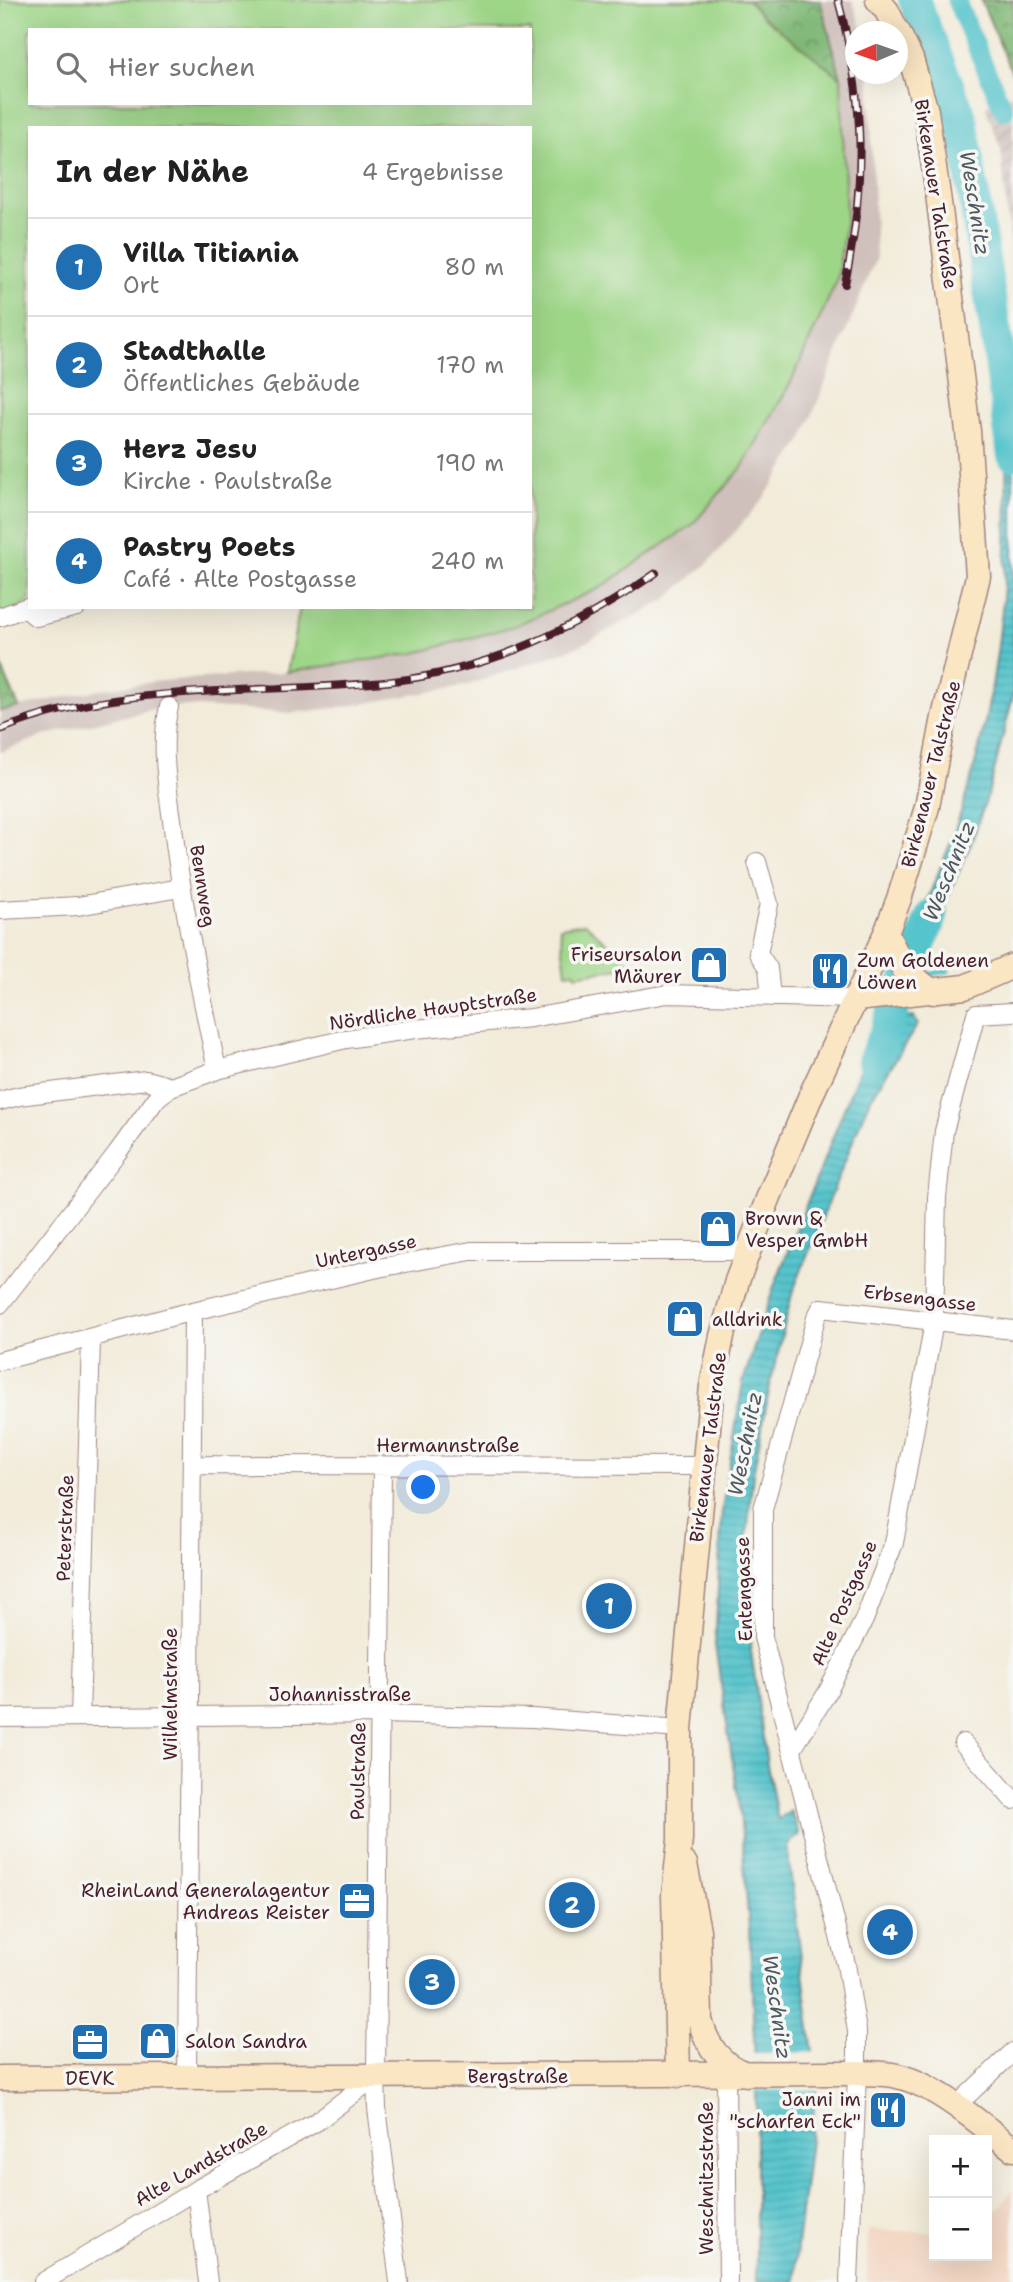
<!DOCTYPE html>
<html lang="de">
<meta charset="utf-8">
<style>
body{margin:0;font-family:"Shantell Sans",sans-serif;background:#f2f2f2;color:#222}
.controls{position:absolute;right:21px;bottom:21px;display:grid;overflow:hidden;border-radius:0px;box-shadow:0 7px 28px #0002}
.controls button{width:63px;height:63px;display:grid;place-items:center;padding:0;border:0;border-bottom:2px solid #e0e0e0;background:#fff;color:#222;font:35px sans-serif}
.compass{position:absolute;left:845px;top:21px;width:63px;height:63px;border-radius:50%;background:#fff;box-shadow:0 7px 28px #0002;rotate:268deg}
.you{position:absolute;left:424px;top:1488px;width:24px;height:24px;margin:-18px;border:5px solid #fff;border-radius:50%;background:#1a73e8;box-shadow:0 0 0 10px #1a73e833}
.badge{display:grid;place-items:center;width:46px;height:46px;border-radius:50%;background:#1f6fb2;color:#fff;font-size:23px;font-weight:700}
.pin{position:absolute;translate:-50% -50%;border:4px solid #fff;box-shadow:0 2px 7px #0006}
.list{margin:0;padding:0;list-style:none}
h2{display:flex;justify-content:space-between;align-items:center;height:91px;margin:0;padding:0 28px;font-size:30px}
h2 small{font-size:23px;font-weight:400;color:#767676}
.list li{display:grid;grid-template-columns:46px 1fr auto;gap:21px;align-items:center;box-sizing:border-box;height:98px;padding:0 28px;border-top:2px solid #e0e0e0}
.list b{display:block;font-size:26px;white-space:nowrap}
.list p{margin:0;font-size:23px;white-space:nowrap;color:#767676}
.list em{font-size:23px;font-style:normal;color:#767676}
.icon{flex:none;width:38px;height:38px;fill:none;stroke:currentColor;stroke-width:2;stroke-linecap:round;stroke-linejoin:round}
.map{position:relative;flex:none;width:1013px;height:2282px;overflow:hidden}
.search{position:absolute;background:#fff;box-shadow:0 7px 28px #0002;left:28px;top:28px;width:504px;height:77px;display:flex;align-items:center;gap:18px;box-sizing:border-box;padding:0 24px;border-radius:0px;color:#767676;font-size:26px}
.panel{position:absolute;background:#fff;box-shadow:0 7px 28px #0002;left:28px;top:126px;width:504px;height:483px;border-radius:0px}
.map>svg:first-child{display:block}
</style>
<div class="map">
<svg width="1013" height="2282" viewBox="0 0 1013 2282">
<defs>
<pattern id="industrial-furrows" width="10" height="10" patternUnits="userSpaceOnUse" patternTransform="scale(1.75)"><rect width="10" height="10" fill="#cfc0bb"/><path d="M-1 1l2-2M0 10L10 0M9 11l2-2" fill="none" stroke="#b3a5a1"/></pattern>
<pattern id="forest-crowns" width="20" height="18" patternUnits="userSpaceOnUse" patternTransform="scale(1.75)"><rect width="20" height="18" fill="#7eb774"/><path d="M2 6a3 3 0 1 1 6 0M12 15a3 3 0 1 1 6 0" fill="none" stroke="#69945f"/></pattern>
<pattern id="water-rules" width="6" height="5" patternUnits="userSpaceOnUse" patternTransform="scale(1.75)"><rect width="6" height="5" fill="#56c4cc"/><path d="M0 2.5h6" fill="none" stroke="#4ca8af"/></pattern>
</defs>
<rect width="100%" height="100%" fill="#f6f6f2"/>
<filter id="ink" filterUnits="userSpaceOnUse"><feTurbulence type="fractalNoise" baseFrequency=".0143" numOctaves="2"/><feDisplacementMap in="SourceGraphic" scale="14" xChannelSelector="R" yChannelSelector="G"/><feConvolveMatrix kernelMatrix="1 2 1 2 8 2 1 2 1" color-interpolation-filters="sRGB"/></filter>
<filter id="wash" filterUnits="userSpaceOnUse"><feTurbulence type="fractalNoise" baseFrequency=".00686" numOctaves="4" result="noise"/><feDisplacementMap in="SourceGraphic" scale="28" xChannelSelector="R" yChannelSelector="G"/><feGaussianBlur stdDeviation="1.57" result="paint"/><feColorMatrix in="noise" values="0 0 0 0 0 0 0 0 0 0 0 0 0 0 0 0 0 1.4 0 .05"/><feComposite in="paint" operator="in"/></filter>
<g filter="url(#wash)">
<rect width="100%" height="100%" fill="#f2ebd9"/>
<path fill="#f3d4bf" d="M1013 2190V2282H867L868 2230 934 2232V2256H987V2211L997 2210Z"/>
<path fill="url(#industrial-furrows)" d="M1013 94V280L1001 149 985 106Z"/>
<path fill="#cfc0bb" d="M820 0H852L863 31 856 32V74H869L876 258 802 440 763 499 709 562 665 600 577 647 468 685 344 707 291 713 183 706 153 709 46 735 0 752V711L103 689 161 681 287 672 416 653 514 626 692 525 741 469 790 384 837 280 846 216 841 78Z"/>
<path fill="url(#forest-crowns)" stroke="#646b50" stroke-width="2" d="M748 0H820L841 78 762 16Z
M981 0H1013V75Z
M0 664 19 707 0 711Z"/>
<path fill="#9ed688" stroke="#747a5a" stroke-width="2" fill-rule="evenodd" d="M0 0H748L762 16 841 78 846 216 837 280 790 384 741 469 692 525 600 588 514 626 416 653 287 672 300 607H530V128H30V600L0 624ZM30 30H530V103H30Z
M585 923 633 966 576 975 575 972 566 973 560 927Z"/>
<path fill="url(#water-rules)" stroke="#50727c" stroke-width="2" d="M1013 435V696L989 791 972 841 921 959 908 949V943C919 923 927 900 936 879 995 740 1013 586 1005 436Z
M914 1017 918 1024 868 1103 792 1294 771 1381 753 1474 746 1545 748 1630 767 1765 778 1820 791 1811 799 1834 787 1846 817 2084 797 2245 795 2282H756V2087L750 1942 740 1811 715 1645 722 1510 743 1382 773 1289 877 1025Z"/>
<path fill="#f2ebd9" d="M816 2052 819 2090H752L751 2053Z"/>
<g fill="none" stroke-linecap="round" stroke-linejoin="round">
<path stroke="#56c4cc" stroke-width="5" d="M924 975 948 971"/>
<path stroke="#56c4cc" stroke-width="19" d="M956 0 1004 111"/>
<path stroke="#56c4cc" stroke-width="32" d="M914 0 962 120 998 348 1013 455
M873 1062 932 915"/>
</g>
</g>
<g filter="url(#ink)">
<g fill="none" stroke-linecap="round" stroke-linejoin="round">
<defs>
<path id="street" d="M25 608 36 617 77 607
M0 617 30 606
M169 707C160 743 167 784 172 820 182 904 200 987 217 1070
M757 862 769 904 758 953 768 968 771 997
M0 910 78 906 180 888
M976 1014 1013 1012
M0 1101 19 1096 146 1080 171 1087
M0 1304 117 1153 157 1098 171 1087 217 1070 346 1039 415 1029 531 1018 667 994 856 999
M0 1361 193 1311 378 1268 471 1251H749
M192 1465 704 1466
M382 1467 376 2076 377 2108 399 2282
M80 1717 91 1339
M0 1718 380 1714 532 1718 680 1729
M963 1743 1013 1800
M793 1748 827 1693 864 1620 894 1543 934 1322 937 1197 944 1131 976 1014
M726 2074 728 2282
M187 2077 193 1311
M956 2106 1013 2052
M196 2190 208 2282
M43 2282 196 2190 316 2122 376 2076
M849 2282 857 2073V2031L846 1964 763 1637V1509L816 1318 821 1308 1013 1330"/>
<path id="secondary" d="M878 0 887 11 897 32
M886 933 905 971 933 992
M856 999 965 987 1013 966
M685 1864 698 1930 700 2020C707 2046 720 2065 746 2074
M678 2075 674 1895 680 1840V1729L712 1386 722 1336 737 1281 768 1199 811 1095 886 933 900 896 927 807 944 717 978 576 968 431 939 202 926 111 911 59 898 32
M0 2078 833 2073C852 2073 874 2072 893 2075 935 2083 979 2123 1013 2149"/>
</defs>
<use href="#street" stroke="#9e8582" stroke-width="20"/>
<use href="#secondary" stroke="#9e8582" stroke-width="27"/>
<use href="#street" stroke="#fff" stroke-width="18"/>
<use href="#secondary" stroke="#fbe6c4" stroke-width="24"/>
<defs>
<path id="rail" d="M838 0C865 99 866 184 845 284
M0 730C125 679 262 696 393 681 490 670 576 628 656 573"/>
</defs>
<use href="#rail" stroke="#4a1f2b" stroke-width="8"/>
<use href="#rail" stroke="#f6f6f2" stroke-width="5" stroke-dasharray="16" stroke-linecap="butt"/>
</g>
</g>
<defs>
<symbol id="shop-square" viewBox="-11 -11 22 22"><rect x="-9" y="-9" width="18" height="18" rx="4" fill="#1f6fb2" stroke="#f6f6f2"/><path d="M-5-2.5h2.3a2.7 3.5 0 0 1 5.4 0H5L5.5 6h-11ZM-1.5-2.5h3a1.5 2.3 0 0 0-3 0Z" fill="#fff"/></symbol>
<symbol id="restaurant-square" viewBox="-11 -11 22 22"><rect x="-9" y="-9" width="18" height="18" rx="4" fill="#1f6fb2" stroke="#f6f6f2"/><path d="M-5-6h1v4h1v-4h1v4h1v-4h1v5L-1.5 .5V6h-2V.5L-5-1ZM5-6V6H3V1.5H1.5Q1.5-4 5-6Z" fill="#fff"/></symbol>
<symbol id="office-square" viewBox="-11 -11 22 22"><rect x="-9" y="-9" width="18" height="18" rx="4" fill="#1f6fb2" stroke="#f6f6f2"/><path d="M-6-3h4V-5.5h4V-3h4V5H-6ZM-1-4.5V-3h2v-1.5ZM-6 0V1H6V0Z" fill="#fff"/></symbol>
</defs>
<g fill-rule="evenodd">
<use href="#shop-square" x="687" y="943" width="44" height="44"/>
<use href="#restaurant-square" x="808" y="949" width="44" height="44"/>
<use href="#shop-square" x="696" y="1207" width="44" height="44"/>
<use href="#shop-square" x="663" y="1297" width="44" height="44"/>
<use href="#office-square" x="335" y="1879" width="44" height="44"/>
<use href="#shop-square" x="136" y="2019" width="44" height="44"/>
<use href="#office-square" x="68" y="2020" width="44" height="44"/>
<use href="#restaurant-square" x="866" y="2088" width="44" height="44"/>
</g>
<g text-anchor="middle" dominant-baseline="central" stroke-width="7" stroke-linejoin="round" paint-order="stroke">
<g font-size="19" fill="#4a1f2b" stroke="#f6f6f2">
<text transform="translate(936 194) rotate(81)">Birkenauer Talstraße</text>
<text transform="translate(931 774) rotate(-76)">Birkenauer Talstraße</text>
<text transform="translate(203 886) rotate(81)">Bennweg</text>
<text transform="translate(433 1009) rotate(-8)">Nördliche Hauptstraße</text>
<text transform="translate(366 1251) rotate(-12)">Untergasse</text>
<text transform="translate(920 1298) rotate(7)">Erbsengasse</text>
<text x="448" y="1445">Hermannstraße</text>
<text transform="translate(708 1447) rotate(-83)">Birkenauer Talstraße</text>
<text transform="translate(65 1528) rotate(-88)">Peterstraße</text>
<text transform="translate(744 1589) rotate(-92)">Entengasse</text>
<text transform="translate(844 1603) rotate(-66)">Alte Postgasse</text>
<text transform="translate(170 1694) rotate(-90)">Wilhelmstraße</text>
<text x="340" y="1694">Johannisstraße</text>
<text transform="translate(358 1771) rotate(-89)">Paulstraße</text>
<text x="518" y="2076">Bergstraße</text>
<text transform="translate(201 2164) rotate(-30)">Alte Landstraße</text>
<text transform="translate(706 2178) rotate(-90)">Weschnitzstraße</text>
</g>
<g font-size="19" fill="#4a1f2b" stroke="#f6f6f2" text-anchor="start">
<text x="682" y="954" text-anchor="end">Friseursalon<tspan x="682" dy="22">Mäurer</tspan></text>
<text x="857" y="960">Zum Goldenen<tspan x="857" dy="22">Löwen</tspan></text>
<text x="745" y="1218">Brown &amp;<tspan x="745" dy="22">Vesper GmbH</tspan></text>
<text x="712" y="1319">alldrink</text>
<text x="330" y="1890" text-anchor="end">RheinLand Generalagentur<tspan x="330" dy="22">Andreas Reister</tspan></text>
<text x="185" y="2041">Salon Sandra</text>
<text x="90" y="2078" text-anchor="middle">DEVK</text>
<text x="861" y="2099" text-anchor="end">Janni im<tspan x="861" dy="22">"scharfen Eck"</tspan></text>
</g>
<g font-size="21" font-style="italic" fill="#4e5963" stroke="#f6f6f2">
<text transform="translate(975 203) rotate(81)">Weschnitz</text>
<text transform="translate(949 871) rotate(-68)">Weschnitz</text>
<text transform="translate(745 1444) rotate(-79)">Weschnitz</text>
<text transform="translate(777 2007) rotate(82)">Weschnitz</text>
</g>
</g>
</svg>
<div class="controls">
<button>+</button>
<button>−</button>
</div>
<svg class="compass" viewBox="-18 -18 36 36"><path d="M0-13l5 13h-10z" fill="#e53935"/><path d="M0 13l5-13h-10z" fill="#767676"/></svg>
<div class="you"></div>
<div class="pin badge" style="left:609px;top:1606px">1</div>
<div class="pin badge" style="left:572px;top:1905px">2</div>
<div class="pin badge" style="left:432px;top:1982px">3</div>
<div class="pin badge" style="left:890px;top:1932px">4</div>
<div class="search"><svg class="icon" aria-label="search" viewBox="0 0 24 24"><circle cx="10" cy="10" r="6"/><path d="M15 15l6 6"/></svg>Hier suchen</div>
<section class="panel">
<h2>In der Nähe<small>4 Ergebnisse</small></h2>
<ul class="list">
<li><span class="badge">1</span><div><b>Villa Titiania</b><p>Ort</p></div><em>80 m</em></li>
<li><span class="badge">2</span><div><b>Stadthalle</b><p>Öffentliches Gebäude</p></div><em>170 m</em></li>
<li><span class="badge">3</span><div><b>Herz Jesu</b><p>Kirche · Paulstraße</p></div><em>190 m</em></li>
<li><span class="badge">4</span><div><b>Pastry Poets</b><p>Café · Alte Postgasse</p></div><em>240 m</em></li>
</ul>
</section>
</div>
